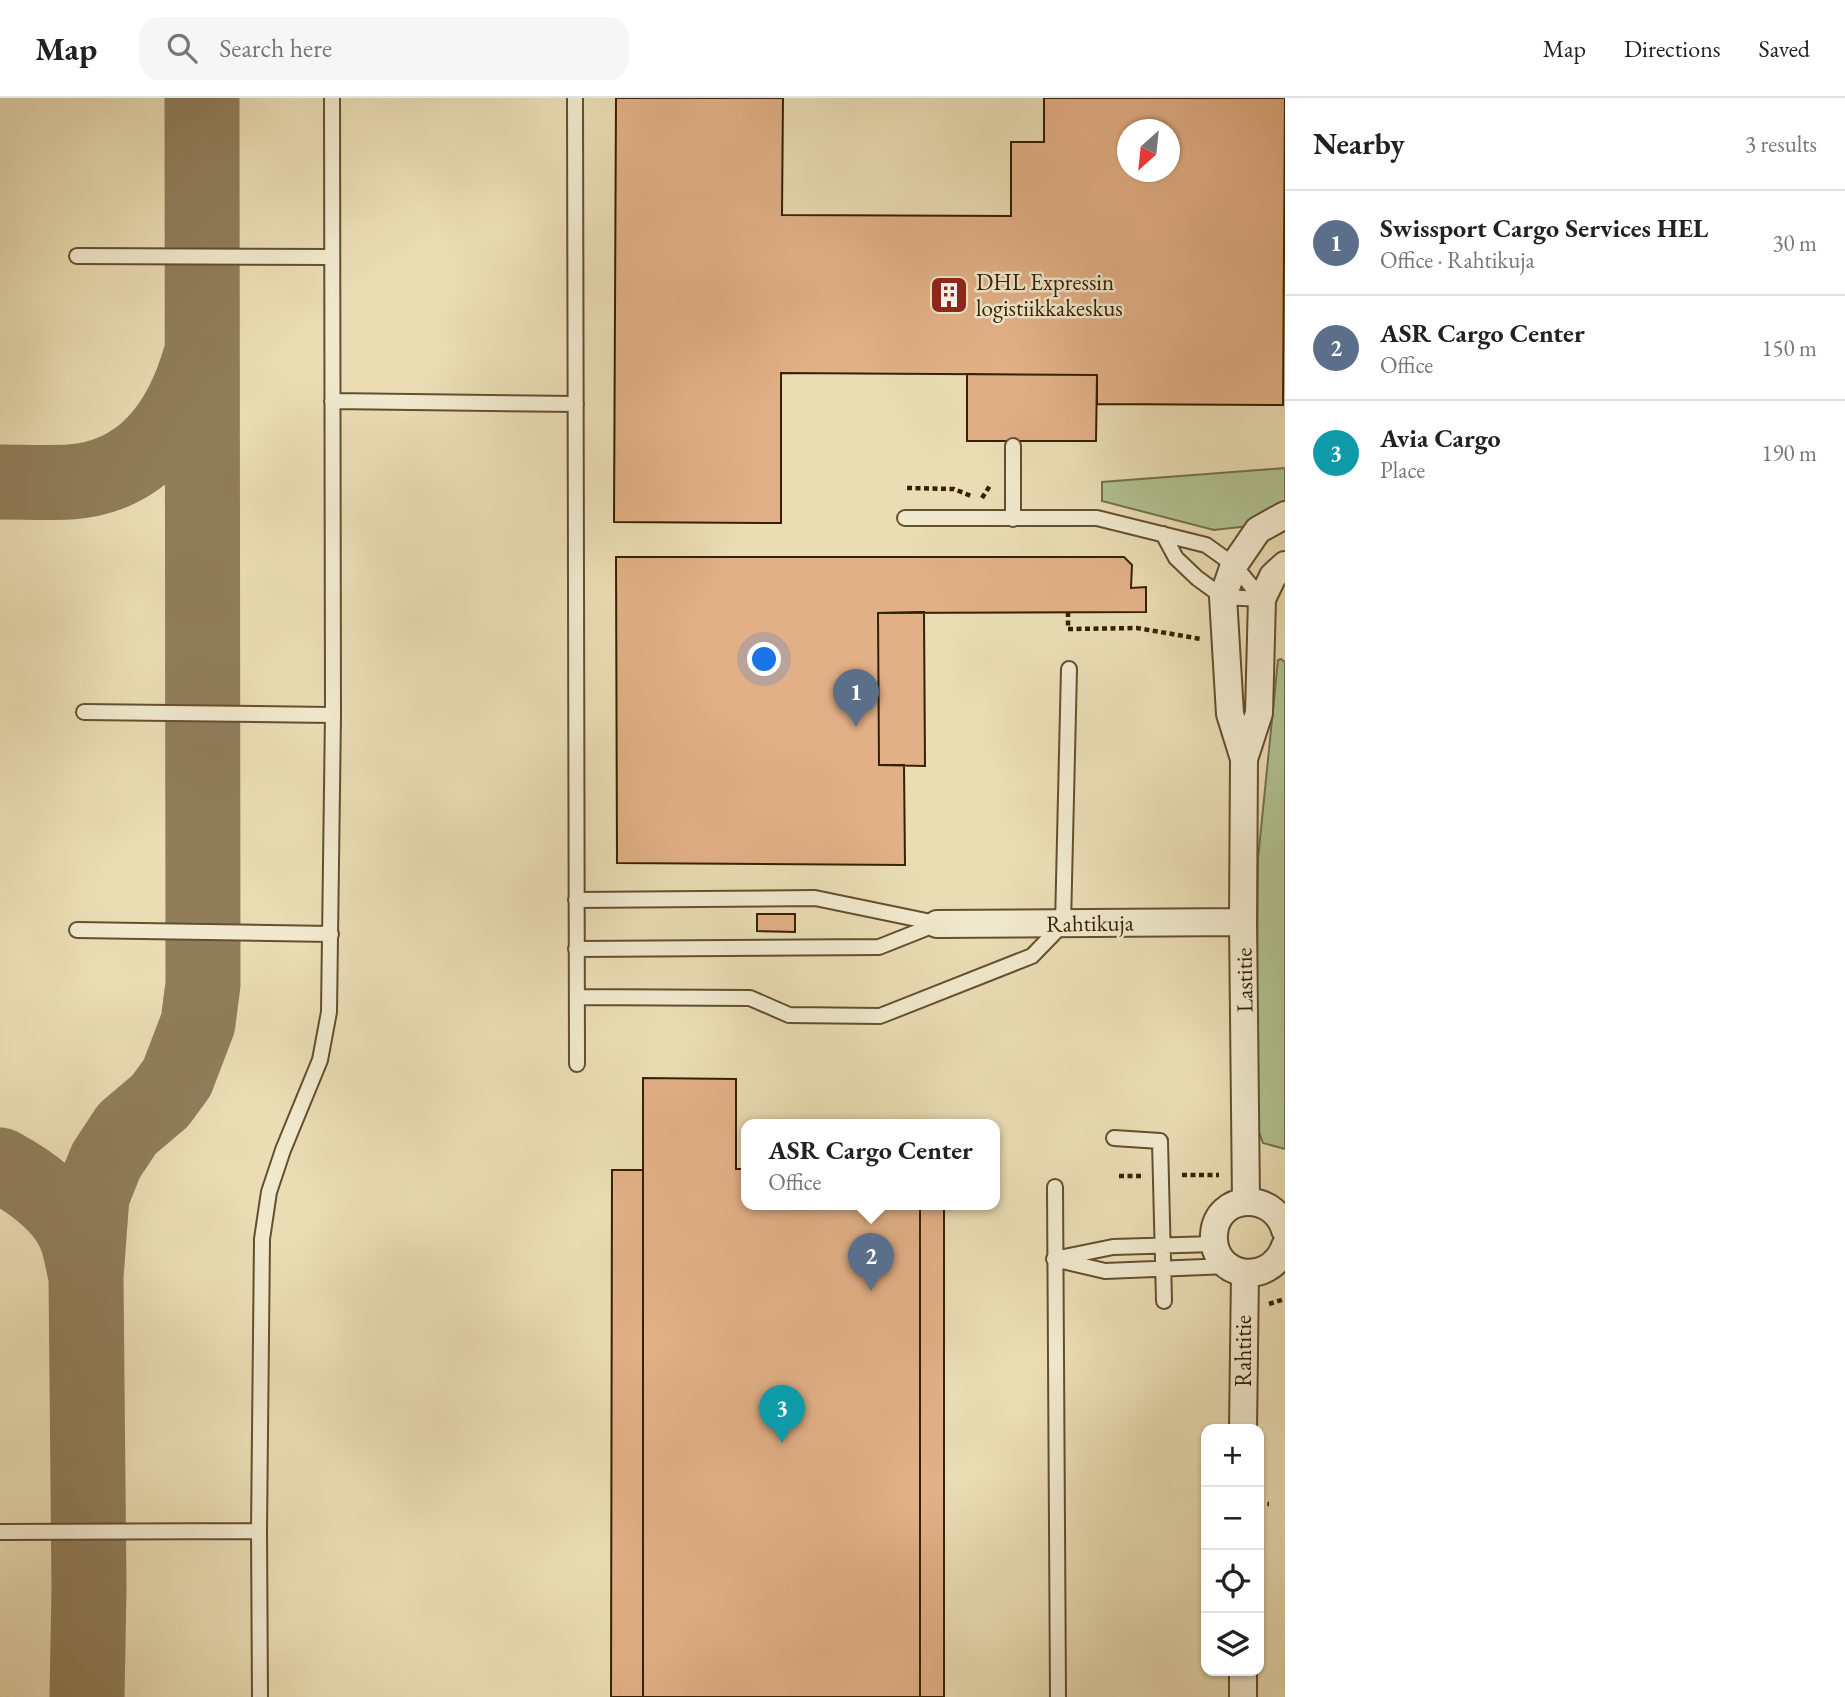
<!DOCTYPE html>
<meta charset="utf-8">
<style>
body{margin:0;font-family:"EB Garamond",serif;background:#f6f6f6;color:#222}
.controls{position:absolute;right:21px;bottom:21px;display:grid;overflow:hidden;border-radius:14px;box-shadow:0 2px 5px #0004}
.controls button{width:63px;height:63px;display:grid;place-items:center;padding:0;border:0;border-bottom:2px solid #e0e0e0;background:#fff;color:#222;font:35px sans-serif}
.compass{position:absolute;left:1117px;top:21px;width:63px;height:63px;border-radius:50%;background:#fff;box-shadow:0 2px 5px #0004;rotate:207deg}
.you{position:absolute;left:765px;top:562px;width:24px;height:24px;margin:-18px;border:5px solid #fff;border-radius:50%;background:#1a73e8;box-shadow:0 0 0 10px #1a73e833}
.badge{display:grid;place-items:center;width:46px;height:46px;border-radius:50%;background:#0f766e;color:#fff;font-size:23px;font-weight:700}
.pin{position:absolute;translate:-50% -58px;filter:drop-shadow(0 2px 4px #0008)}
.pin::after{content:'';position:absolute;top:37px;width:24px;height:21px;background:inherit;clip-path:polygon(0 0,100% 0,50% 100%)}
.popup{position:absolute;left:741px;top:1021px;width:259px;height:91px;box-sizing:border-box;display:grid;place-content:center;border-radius:14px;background:#fff;filter:drop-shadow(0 2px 5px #0005);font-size:23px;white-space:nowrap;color:#767676}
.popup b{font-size:26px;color:#222}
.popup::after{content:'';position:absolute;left:50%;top:100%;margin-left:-14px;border:14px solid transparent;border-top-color:#fff}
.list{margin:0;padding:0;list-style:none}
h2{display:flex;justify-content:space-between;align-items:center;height:91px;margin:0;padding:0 28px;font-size:30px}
h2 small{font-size:23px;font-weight:400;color:#767676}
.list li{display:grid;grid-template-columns:46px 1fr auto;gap:21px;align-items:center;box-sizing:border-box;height:105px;padding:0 28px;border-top:2px solid #e0e0e0}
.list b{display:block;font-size:26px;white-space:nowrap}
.list p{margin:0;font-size:23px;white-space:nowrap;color:#767676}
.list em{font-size:23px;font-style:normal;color:#767676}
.icon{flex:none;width:38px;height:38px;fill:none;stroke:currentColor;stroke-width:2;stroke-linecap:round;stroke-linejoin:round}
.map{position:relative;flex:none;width:1285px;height:1599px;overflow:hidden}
header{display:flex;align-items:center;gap:42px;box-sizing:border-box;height:98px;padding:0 35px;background:#fff;border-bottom:2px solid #e0e0e0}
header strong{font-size:33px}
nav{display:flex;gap:38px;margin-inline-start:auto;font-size:24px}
.search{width:490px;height:63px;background:#f6f6f6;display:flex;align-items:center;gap:18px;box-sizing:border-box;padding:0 24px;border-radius:21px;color:#767676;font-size:26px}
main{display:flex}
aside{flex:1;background:#fff}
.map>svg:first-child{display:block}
</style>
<header>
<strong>Map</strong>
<div class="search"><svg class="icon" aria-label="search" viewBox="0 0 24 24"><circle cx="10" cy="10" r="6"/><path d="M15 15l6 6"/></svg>Search here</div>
<nav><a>Map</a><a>Directions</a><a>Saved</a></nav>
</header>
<main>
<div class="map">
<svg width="1285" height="1599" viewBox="0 0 1285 1599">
<rect width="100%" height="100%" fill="#eaddb4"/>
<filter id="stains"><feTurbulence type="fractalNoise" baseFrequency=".00286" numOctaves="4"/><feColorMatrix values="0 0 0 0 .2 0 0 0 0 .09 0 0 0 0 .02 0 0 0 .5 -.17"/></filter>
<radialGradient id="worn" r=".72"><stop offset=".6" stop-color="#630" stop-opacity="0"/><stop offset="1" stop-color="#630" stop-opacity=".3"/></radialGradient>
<path fill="#b1c292" stroke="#74714a" stroke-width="2" d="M1285 370V407L1249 428 1214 432 1102 403V384Z
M1281 561 1285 564V1051L1263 1045 1256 1026 1258 761 1278 562Z"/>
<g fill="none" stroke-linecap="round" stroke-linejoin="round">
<path stroke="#907e5b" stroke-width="75" d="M0 384C23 384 47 385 70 384 143 379 181 325 200 260
M0 1067C31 1084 65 1107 77 1141 81 1153 83 1166 86 1179
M87 1599 89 1490 86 1179 92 1098 106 1063 127 1031 160 1003 177 980 198 925 203 886 202 0"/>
</g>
<path fill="#e2b086" stroke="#372002" stroke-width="2" fill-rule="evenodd" d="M616 0H783L782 117 1011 118V44H1044V0H1285L1283 307 1097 306V277L781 275V425L614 424ZM1128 32H1170V74H1128Z
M967 276 1097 277 1096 343H967Z
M616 459H1124L1132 467 1131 490 1146 489V514L878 515 879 667H904L905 767 617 765Z
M924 514 925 668 879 667 878 515Z
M757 816H795V834L757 833Z
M643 980 736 981V1071H747V1107H920V1599H643Z
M612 1072H643V1599H611Z
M920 1107H944V1599H920Z"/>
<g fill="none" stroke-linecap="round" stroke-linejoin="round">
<defs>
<path id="service" d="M575 0 577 966
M77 158 332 159
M332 303 576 306
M905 420H1097L1206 447 1234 467 1262 501
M1013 421V348
M1163 436 1176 460 1197 480 1223 499 1262 501
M84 614 333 617
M576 802 815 800 936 825
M77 832 331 836
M576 851 879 849 937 826
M577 899 750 900 789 917 880 918 1032 858 1063 826 1069 571
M1114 1040 1160 1043 1164 1203
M1055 1089 1058 1599
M1059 1160 1113 1149 1214 1146
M1054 1161 1105 1173 1229 1168
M0 1434 259 1433
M260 1599 259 1433 262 1141 269 1094 283 1052 320 962 329 914 333 617 332 0"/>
<path id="minor" d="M1244 661 1230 616 1223 499 1234 467 1258 432 1285 417
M937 826 1243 824
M1246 1103 1243 824 1244 661 1259 615 1262 501 1273 478 1285 467
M1285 1132C1274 1093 1217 1095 1214 1136 1211 1180 1270 1190 1285 1148
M1243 1331 1245 1175
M1243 1599V1573"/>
</defs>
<use href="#service" stroke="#644f2e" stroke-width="18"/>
<use href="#minor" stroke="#644f2e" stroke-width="30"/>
<path stroke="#372002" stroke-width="4.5" stroke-dasharray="5 3.5" stroke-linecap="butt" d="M907 390 954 391 971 398
M982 400 991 386
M1068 514V531L1137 530 1201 541
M1182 1077H1219
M1119 1078H1142
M1269 1206 1285 1201
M1259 1406H1269"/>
<use href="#service" stroke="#f1e9ce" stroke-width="14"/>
<use href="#minor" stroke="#f1e9ce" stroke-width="26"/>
</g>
<defs>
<symbol id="building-square" viewBox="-11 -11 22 22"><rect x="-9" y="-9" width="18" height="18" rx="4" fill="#8f2418" stroke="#f1e9ce"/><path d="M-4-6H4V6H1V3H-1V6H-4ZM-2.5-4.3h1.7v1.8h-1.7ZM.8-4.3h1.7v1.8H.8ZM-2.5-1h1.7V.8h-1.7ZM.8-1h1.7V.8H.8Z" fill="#fff"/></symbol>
</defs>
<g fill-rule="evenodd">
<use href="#building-square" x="927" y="175" width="44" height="44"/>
</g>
<g text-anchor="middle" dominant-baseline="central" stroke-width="5" stroke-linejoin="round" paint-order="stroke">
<g font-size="23" fill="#372002" stroke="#f1e9ce" text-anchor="start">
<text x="976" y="184">DHL Expressin<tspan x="976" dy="26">logistiikkakeskus</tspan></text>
</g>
<g font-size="23" fill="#372002" stroke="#f1e9ce">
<text transform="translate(1090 825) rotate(-1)">Rahtikuja</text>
<text transform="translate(1244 882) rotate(-91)">Lastitie</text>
<text transform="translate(1243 1253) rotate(-90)">Rahtitie</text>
</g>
</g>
<rect width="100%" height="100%" filter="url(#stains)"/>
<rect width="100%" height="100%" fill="url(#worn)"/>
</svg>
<div class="controls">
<button>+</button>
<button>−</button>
<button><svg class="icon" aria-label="locate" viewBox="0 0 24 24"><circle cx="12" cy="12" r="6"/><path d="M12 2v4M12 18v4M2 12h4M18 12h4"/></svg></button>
<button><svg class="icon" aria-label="layers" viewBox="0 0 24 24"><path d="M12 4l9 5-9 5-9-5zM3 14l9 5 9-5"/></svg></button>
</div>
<svg class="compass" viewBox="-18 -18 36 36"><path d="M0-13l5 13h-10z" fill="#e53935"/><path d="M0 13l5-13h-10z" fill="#767676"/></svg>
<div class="you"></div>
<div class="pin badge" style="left:856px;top:629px;background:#5c6f8a">1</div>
<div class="pin badge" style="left:871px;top:1193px;background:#5c6f8a">2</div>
<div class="popup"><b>ASR Cargo Center</b>Office</div>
<div class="pin badge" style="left:782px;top:1345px;background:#0f9aa8">3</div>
</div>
<aside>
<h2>Nearby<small>3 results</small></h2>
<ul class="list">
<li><span class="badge" style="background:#5c6f8a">1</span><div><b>Swissport Cargo Services HEL</b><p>Office · Rahtikuja</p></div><em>30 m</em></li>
<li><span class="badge" style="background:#5c6f8a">2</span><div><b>ASR Cargo Center</b><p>Office</p></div><em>150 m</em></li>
<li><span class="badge" style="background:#0f9aa8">3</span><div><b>Avia Cargo</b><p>Place</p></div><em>190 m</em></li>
</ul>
</aside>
</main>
